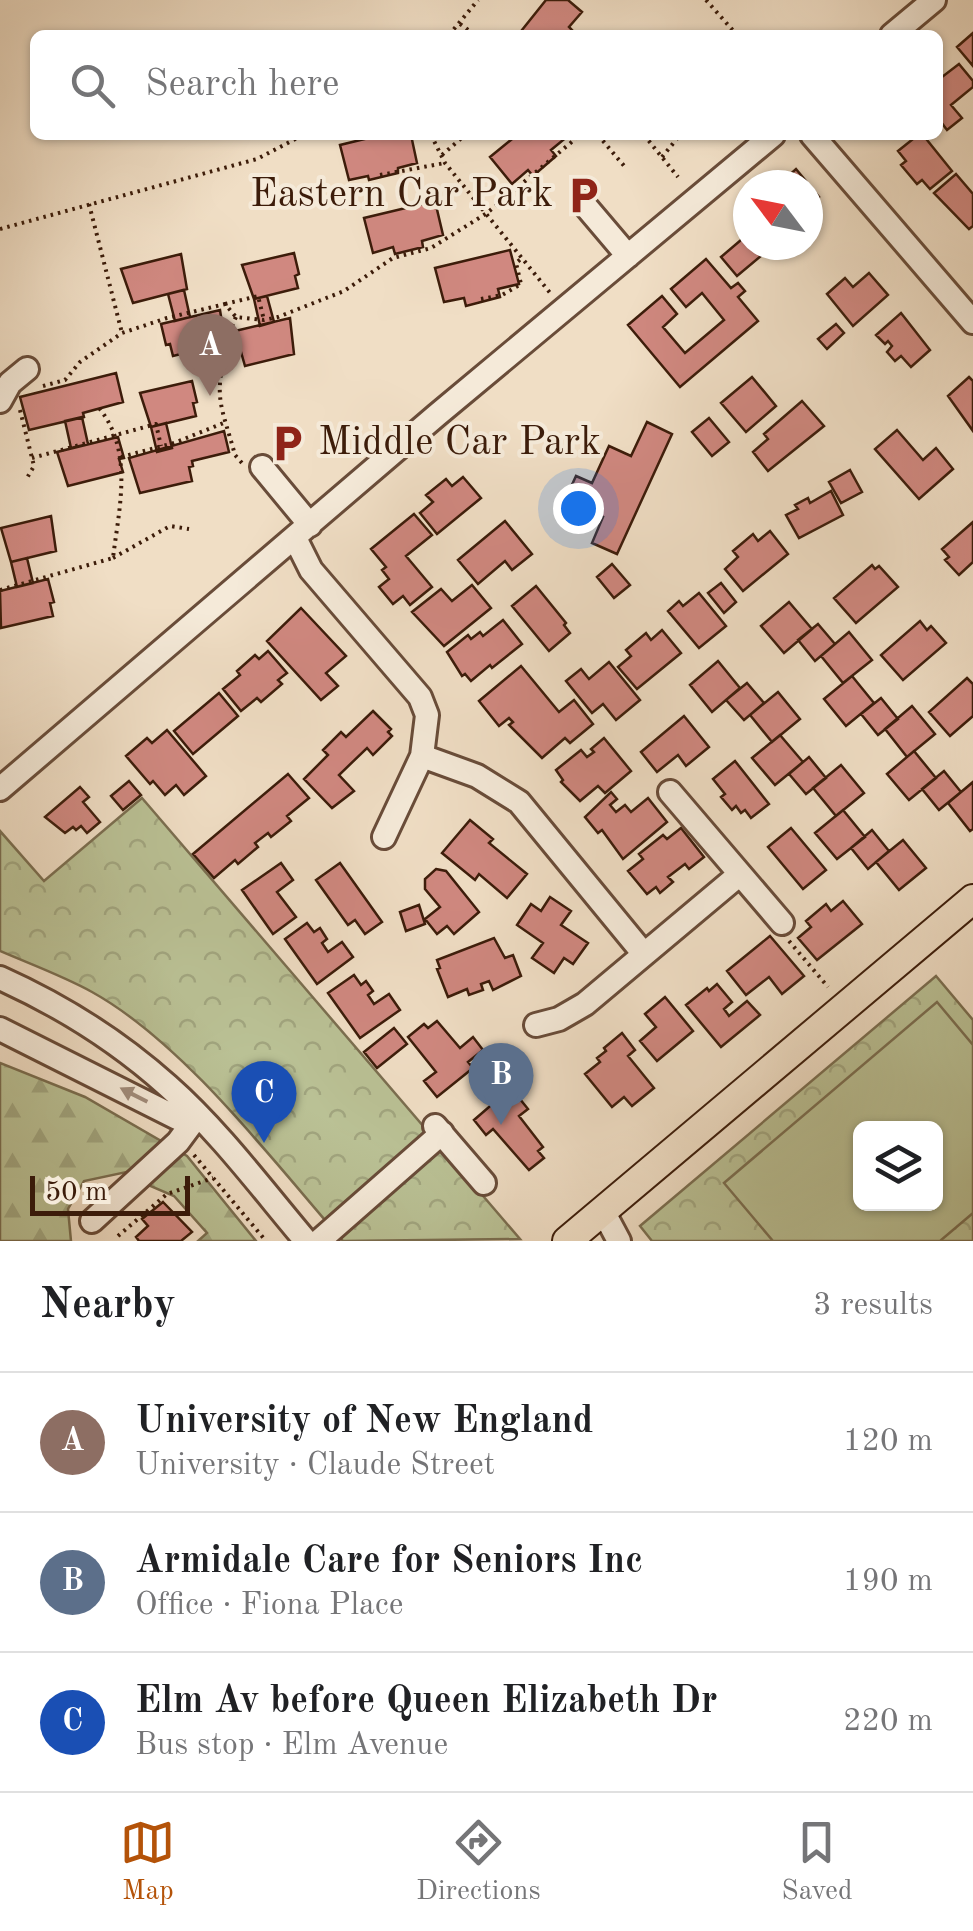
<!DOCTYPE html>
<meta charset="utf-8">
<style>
body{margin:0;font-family:"Old Standard TT",serif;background:#f2f2f2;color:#202124}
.controls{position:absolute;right:30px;bottom:30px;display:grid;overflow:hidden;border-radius:15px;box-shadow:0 2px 8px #0004}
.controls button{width:90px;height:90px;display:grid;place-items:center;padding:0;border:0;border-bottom:2px solid #e0e0e0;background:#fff;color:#202124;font:50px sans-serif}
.compass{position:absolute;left:733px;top:170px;width:90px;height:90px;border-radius:50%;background:#fff;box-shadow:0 2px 8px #0004;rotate:302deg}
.scale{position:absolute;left:30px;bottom:25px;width:160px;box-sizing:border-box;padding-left:10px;border:5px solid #3c1c0a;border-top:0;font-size:28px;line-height:35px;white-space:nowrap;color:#3c1c0a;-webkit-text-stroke:8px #f5ead9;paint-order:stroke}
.you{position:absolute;left:578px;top:508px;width:35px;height:35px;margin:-25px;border:8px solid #fff;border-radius:50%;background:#1a73e8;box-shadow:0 0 0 15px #1a73e833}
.badge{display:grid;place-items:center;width:65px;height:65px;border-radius:50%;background:#b45309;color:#fff;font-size:32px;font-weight:700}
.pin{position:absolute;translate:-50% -82px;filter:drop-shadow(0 2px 5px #0008)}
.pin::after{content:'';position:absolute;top:52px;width:35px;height:30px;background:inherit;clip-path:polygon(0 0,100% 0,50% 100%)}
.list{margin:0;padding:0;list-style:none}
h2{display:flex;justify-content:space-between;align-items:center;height:130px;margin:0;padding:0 40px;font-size:42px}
h2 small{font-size:32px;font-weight:400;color:#757577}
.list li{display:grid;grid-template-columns:65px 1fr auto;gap:30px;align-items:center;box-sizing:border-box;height:140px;padding:0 40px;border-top:2px solid #e0e0e0}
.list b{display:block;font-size:38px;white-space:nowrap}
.list p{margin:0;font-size:32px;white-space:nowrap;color:#757577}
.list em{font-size:32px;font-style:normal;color:#757577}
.icon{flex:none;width:55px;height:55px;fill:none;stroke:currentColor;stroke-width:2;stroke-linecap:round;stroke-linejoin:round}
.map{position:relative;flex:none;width:973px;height:1241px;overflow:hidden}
.search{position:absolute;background:#fff;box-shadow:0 2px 8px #0004;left:30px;right:30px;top:30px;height:110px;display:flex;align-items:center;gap:25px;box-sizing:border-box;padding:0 35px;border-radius:15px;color:#757577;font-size:38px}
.sheet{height:550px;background:#fff}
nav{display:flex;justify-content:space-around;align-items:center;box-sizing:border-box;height:140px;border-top:2px solid #e0e0e0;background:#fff;font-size:28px;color:#757577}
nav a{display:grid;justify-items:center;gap:5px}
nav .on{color:#b45309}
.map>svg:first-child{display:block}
</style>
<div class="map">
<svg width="973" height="1241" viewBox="0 0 973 1241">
<defs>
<pattern id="forest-firs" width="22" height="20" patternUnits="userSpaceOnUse" patternTransform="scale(2.5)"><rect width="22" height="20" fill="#bac195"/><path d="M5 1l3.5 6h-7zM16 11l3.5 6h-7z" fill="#a1a57f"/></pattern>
<pattern id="park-crowns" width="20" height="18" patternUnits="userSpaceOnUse" patternTransform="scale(2.5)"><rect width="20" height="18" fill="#bac195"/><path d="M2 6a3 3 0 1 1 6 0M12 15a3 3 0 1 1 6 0" fill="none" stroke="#a1a57f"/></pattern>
</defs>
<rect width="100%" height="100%" fill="#f0dec5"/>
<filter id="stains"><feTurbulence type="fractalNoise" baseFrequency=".002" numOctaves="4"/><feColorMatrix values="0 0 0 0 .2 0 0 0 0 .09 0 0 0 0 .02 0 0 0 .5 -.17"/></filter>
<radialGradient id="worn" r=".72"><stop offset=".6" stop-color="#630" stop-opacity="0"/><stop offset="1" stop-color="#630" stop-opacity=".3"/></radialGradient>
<path fill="url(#forest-firs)" stroke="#7b6e50" stroke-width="2.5" d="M0 1063 85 1097 187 1156 256 1241H198L207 1233 174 1196 148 1185 131 1171 84 1181 68 1209 71 1241H0Z"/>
<path fill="url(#park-crowns)" stroke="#7b6e50" stroke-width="2.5" fill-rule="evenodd" d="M142 798 520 1239 343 1241C273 1161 184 1043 92 992 63 976 30 964 0 951V831L44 881Z
M936 976 973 1020V1241H652L640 1226ZM860 1128H936V1204H860Z"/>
<path fill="#bac195" stroke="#7b6e50" stroke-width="2.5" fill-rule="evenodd" d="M937 1002 973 1045V1213L940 1241H773L724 1183ZM860 1128H936V1204H860Z"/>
<path fill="#d08880" stroke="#3c1c0a" stroke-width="2.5" d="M546 0H568L582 12 569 27 573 31 570 35H518Z
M973 33V66L957 47Z
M959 64 973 81V87L951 105 962 118 947 130 938 118V80Z
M381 135H411L417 163 398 168V173L369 180 368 176 349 180 340 145Z
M517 135H567L568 136 551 150 556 156 533 176 528 170 512 184 490 157Z
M918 135H923L952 171 930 189 922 180 917 184 901 165 906 161 898 151Z
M796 169 819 197 814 202 819 207 808 217V185H787L789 183 785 179Z
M956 174 973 194V226L969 229 934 193Z
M435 201 443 235 422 241 423 247 395 254 393 247 373 253 364 218Z
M748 234V245H774L737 276 721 257Z
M510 250 519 284 498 289 500 297 466 306 464 298 444 302 435 268Z
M294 253 299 274 295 276 298 288 254 299 242 265Z
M181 254 187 289 133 303 121 269Z
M706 259 731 288 738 283 745 291 738 297 758 321 680 387 628 325 662 296 677 314 663 327 685 353 724 320 702 293 686 307 671 289Z
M869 273 888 295 853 326 827 294 845 278 853 287Z
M184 290 190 317 175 321 168 294Z
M267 296 274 322 260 326 254 299Z
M220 310 225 343 173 356 170 344 166 345 161 324Z
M901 313 930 350 911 367 901 356 895 361 887 352 892 346 888 341 885 344 876 335Z
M290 318 294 354 245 366 241 352 237 354 231 332Z
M836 324 844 333 827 349 818 339Z
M116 373 123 402 83 413 84 417 29 430 20 397Z
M752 377 776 406 746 432 721 403Z
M969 377 973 381V431L948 396Z
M192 381 197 402 193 403 196 416 151 427 140 393Z
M802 401 824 426 768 471 753 452 768 439 764 434Z
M82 417 88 444 71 448 65 421Z
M709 418 729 442 712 456 692 432Z
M647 422 672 434 617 554 592 543 603 517 565 500 576 476 592 483 609 446 631 456Z
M166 423 172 448 157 452 151 427Z
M897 430 923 460 936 448 953 469 919 499 875 449Z
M224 431 229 452 192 461 193 466 189 467 192 481 140 493 129 458Z
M118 437 124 458 119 459 123 472 68 486 57 452Z
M850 470 862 492 841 503 829 482Z
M463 477 481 498 437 534 420 513 433 502 426 495 446 479 452 486Z
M831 491 843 515 799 538 786 515 798 509 795 505 808 498 810 503Z
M414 514 432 535 406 556 432 587 410 605 403 596 393 604 379 587 389 579 382 570 386 567 371 549Z
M51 516 56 551 11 562 1 528Z
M505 521 532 554 512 570 505 561 478 584 458 560Z
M973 522V562L959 575 945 560 949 557 942 549Z
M770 531 788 554 743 591 725 569 738 557 733 551 753 534 758 541Z
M27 558 33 583 17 587 11 562Z
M612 564 630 585 614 598 597 577Z
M872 565 875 569 879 566 898 587 856 623 834 598Z
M48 579 54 602 50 603 53 616 1 628 0 591Z
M721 583 736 602 724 613 708 593Z
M472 585 491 608 444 646 412 612 441 589 452 601Z
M536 586 566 623 564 625 570 633 549 651 512 606Z
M699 593 726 626 699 648 668 611 679 601 683 606Z
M789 602 812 629 784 653 761 626Z
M301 608 346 656 326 673 338 686 321 700 267 641Z
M503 620 522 644 492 668 490 665 471 681 465 674 462 676 447 652 468 635 471 639 480 632 483 636Z
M920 621 927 630 931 626 946 643 903 680 881 655Z
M818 624 835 644 815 661 798 640Z
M662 630 681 653 637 689 618 667 631 656 626 650 646 633 651 640Z
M849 632 872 660 843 683 821 656Z
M268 651 287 673 278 680 282 684 261 702 257 698 241 711 223 689 240 675 237 671 255 655 259 659Z
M718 661 740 688 712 712 690 685Z
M609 662 640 700 616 720 603 704 592 713 566 681 581 669 589 679Z
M521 666 559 712 574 700 593 724 570 743 565 738 542 758 509 725 513 722 509 718 499 726 479 701Z
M852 676 874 703 846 726 824 699Z
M967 678 973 684V716L950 736 929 712Z
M747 683 764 703 744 720 726 700Z
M778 692 800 719 772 742 750 715Z
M219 693 238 716 193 754 174 731Z
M881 698 898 719 878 735 861 714Z
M912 706 935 734 907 757 885 729Z
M373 711 391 729 388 732 392 736 373 755 367 748 339 775 354 791 332 808 304 779 328 755 323 750 341 732 346 737Z
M684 716 709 747 686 766 678 755 657 772 641 752Z
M167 730 206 776 184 795 176 785 165 795 153 781 150 784 126 756 147 738 152 743Z
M780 735 803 762 775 785 752 758Z
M604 738 631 771 605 793 598 786 580 801 561 782 563 780 556 770 581 750 587 757 594 752 591 749Z
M914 751 936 778 909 800 887 774Z
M809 757 826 778 806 794 789 774Z
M735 761 769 804 751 818 745 810 741 813 736 806 732 810 721 797 725 794 713 779Z
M841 765 864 793 836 816 813 788Z
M944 771 961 792 939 810 922 789Z
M288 774 309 798 287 816 291 821 271 837 268 833 255 843 258 847 238 864 235 860 214 878 193 854Z
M129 781 141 795 123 810 111 796Z
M973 782V829L970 831 948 803Z
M80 787 89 797 83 802 100 822 87 833 81 826 76 830 73 827 65 833 45 817Z
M611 792 617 799 610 805 616 812 625 805 631 812 648 798 667 822 623 859 602 830 598 833 585 817Z
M843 810 865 837 837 859 815 833Z
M470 820 493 839 489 843 527 874 507 898 479 874 475 880 442 853Z
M681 828 704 857 689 869 685 864 668 877 673 882 660 893 656 887 647 894 628 871 643 859 639 854 663 835 667 839Z
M791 828 826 870 803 889 768 847Z
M872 830 889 851 868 869 851 848Z
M903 840 926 868 899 890 876 862Z
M281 863 293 880 277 892 296 917 273 934 242 890Z
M340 863 382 922 365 934 355 920 348 925 316 880Z
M436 869 446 871 479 912 454 934 447 926 437 934 425 919 440 907 425 889V879Z
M550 897 571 911 561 925 588 943 573 964 564 958 554 973 532 958 543 943 517 925 531 904 541 911Z
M843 901 862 924 817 960 798 938 811 927 806 921 826 904 831 911Z
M419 905 425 924 406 931 400 912Z
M307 923 314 932 320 928 327 939 322 943 328 952 342 942 353 957 317 984 285 939Z
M770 936 804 976 782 994 769 977 746 995 727 971Z
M494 938 505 958 513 955 521 976 493 990 489 981 481 984 483 990 469 995 467 989 448 997 437 969 440 968 437 960Z
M354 975 361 985 366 981 373 991 368 995 374 1004 389 994 400 1010 360 1038 328 993Z
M717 984 732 1002 724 1009 729 1016 747 1001 760 1015 721 1047 686 1005 707 988 709 991Z
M665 997 693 1031 657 1061 640 1041 656 1027 645 1014Z
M437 1021 460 1048 473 1037 483 1050 468 1062 473 1068 437 1097 424 1081 436 1072 408 1037 424 1024 428 1028Z
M394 1028 407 1044 377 1068 364 1052Z
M622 1033 635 1050 628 1056 654 1088 632 1106 624 1097 612 1107 585 1074 600 1062 597 1058 606 1051 604 1048Z
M511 1088 528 1109 519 1116 543 1147 538 1151 544 1158 529 1170 493 1129 486 1135 474 1120Z
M163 1202 192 1232 181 1241H139L136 1237 148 1226 142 1219Z"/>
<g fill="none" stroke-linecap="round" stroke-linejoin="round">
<defs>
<path id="minor" d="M892 35 934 0
M812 135 973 322
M583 203 628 256
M0 401 10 383 27 369
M262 467 310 525
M295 538 311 570 420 697 427 715 422 756 477 776 519 802 643 953
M0 789 437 415 773 135
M670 792 782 923
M384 837 422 756
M0 978C60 1005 119 1042 168 1086 219 1131 262 1189 306 1241
M536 1025 559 1019 585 1004 740 874
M0 1029 177 1118 198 1115
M435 1126 484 1183
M603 1211 619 1241
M92 1221 178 1142 198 1115
M319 1241 442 1133"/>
<path id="major" d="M567 1241 973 899"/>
</defs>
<use href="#minor" stroke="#694c39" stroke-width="28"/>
<use href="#major" stroke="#3c1c0a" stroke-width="32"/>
<path stroke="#3c1c0a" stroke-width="4" stroke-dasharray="2.5 5" stroke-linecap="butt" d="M706 0 737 35
M460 24 475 35
M449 35 478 0
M431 135 445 163 551 294
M598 135 625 167
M644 135 678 177
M442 155 465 135
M662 157 680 135
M380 175 445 163
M89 204 122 333
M0 229 257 159 303 135
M481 299 502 295 521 284 516 263 522 258
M225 304 258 296 264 320
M236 317C230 328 231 337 228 347 212 396 222 407 235 455L242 463
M43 386 65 380 80 362 122 333 167 318 225 304 236 317 264 320 278 317 344 291 393 258 431 248 487 213 580 135
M20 410 34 466 27 478
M121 457 174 443 226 422
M32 458 156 424 161 446
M113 558 170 526 189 529
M0 590 113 558C119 508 134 451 99 408
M789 941 828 987
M194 1155 266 1241
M118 1236 167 1194 213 1178"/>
<use href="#minor" stroke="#f5ead9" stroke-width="22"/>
<use href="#major" stroke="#f0dec5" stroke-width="28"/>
</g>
<defs><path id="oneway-solid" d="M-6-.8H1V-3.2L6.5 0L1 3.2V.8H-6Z" transform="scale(2.5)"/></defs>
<use fill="#a28d7c" href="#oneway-solid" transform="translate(134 1095) rotate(-153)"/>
<defs>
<symbol id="parking-bare" viewBox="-9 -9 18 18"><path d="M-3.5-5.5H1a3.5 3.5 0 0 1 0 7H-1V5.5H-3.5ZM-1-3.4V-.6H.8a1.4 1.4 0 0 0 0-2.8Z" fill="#8f2418" stroke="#f5ead9" stroke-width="2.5" paint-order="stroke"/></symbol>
</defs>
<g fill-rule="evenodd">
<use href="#parking-bare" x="556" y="168" width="55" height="55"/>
<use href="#parking-bare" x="260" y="416" width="55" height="55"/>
</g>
<g text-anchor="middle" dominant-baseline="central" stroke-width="8" stroke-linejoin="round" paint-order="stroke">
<g font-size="40" fill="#3c1c0a" stroke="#f5ead9" text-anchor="end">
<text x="553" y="196">Eastern Car Park</text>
<text x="318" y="444" text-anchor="start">Middle Car Park</text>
</g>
</g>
<rect width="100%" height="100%" filter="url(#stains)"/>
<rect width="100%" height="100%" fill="url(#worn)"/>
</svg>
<div class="controls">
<button><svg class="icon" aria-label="layers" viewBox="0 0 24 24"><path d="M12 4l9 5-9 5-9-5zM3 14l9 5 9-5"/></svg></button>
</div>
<svg class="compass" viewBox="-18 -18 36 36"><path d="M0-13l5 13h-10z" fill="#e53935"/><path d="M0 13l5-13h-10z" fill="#757577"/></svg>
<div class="scale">50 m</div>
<div class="you"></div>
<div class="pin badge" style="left:210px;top:396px;background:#8d6e63">A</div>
<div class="pin badge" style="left:501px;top:1125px;background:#5c6f8a">B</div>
<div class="pin badge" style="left:264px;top:1143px;background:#1a4fb4">C</div>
<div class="search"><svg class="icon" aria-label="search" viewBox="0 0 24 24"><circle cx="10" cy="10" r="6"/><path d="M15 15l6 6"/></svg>Search here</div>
</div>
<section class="sheet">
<h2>Nearby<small>3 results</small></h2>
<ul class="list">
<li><span class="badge" style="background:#8d6e63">A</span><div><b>University of New England</b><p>University · Claude Street</p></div><em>120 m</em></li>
<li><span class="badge" style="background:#5c6f8a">B</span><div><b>Armidale Care for Seniors Inc</b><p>Office · Fiona Place</p></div><em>190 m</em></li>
<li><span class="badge" style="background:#1a4fb4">C</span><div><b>Elm Av before Queen Elizabeth Dr</b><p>Bus stop · Elm Avenue</p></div><em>220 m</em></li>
</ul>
</section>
<nav>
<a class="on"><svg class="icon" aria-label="map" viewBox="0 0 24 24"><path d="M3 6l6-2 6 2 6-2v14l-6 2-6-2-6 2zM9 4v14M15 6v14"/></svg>Map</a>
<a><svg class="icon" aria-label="directions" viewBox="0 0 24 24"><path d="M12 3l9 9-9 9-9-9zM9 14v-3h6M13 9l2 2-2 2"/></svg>Directions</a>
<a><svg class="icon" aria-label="saved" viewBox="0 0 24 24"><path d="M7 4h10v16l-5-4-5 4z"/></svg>Saved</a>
</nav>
